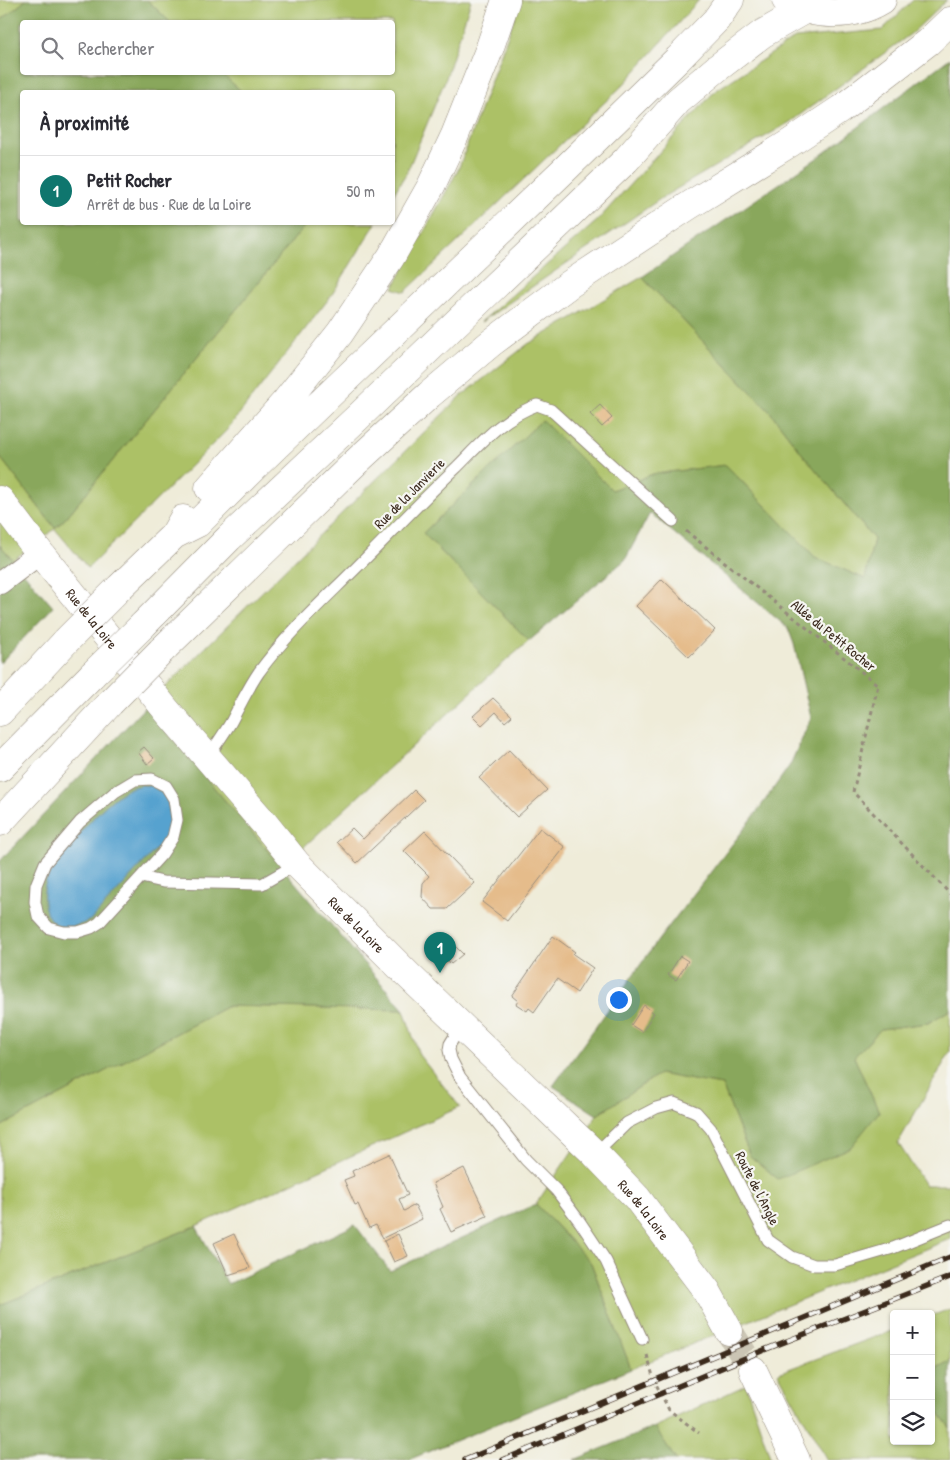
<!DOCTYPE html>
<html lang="fr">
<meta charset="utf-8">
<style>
body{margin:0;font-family:"Patrick Hand",sans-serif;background:#f2f2f3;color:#2b2b33}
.controls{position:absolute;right:15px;bottom:15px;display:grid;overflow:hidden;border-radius:5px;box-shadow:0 1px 4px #0004}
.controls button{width:45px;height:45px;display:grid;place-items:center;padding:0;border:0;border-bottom:1px solid #e1e1e2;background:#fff;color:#2b2b33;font:25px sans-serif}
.you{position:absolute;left:618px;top:999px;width:18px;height:18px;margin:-12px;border:4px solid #fff;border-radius:50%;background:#1a73e8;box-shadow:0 0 0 8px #1a73e833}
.badge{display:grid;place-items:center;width:32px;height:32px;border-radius:50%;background:#0f766e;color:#fff;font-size:16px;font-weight:700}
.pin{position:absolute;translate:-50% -41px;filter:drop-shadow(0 1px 2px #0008)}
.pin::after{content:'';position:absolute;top:26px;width:18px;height:15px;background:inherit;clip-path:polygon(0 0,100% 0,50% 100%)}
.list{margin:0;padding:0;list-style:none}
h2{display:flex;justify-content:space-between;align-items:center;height:65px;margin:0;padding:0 20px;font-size:21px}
h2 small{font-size:16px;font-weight:400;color:#7c7c81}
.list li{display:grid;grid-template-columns:32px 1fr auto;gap:15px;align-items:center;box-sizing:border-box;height:70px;padding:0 20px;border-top:1px solid #e1e1e2}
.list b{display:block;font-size:19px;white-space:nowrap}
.list p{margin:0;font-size:16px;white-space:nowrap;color:#7c7c81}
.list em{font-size:16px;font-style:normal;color:#7c7c81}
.icon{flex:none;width:28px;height:28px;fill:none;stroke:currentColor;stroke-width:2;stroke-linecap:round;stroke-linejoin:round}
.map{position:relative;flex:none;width:950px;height:1460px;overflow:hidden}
.search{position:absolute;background:#fff;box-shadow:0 1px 4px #0004;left:20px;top:20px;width:375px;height:55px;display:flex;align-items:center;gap:12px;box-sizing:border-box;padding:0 18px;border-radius:5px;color:#7c7c81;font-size:19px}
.panel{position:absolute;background:#fff;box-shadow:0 1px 4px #0004;left:20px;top:90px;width:375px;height:135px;border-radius:5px}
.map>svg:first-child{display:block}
</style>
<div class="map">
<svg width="950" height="1460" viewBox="0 0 950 1460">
<rect width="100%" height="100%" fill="#f6f6f2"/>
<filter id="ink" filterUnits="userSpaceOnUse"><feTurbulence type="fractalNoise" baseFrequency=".02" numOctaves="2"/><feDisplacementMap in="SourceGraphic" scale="10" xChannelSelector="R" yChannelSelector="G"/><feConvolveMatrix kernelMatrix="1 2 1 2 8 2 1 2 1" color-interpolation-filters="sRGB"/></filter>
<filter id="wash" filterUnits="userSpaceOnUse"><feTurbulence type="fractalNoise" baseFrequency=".0096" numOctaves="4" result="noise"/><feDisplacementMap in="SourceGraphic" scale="20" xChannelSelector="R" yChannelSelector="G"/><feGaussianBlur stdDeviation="1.12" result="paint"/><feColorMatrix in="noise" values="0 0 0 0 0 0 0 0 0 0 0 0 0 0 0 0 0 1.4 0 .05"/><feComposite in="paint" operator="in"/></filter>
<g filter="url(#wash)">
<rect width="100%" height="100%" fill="#efecd9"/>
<path fill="#acc166" stroke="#747642" d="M0 0H26L0 21Z
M147 0H471L446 78 407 172 393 195 392 92H242L221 73 392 72V22H170Z
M521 0H699L624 84 405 292 393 288 458 170Z
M913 0H947L912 33 790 122 663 197 481 322 597 221 715 91 795 38 882 30Z
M307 223H376L331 296 226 431 88 568 55 529 13 560 0 545V457L55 528 65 519Z
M642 277 771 413 804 456 874 539 865 579 815 557 726 465 653 474 612 490 542 420 423 533 529 641 492 673 282 867 145 707 460 397 528 344Z
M228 1006 404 1010 419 1055 460 1107 196 1226 0 1305V1127Z
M950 1010V1052L898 1143 925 1185H950V1239L631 1369 591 1263 536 1204 597 1115 659 1074 722 1085 750 1156 879 1112 854 1057 881 1029 928 1023Z
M950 1309V1361L931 1371V1316Z
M894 1330V1441H931V1402L950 1428V1460H827L778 1373Z
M746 1385 771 1460H676L655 1427Z"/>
<path fill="#89a75b" stroke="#62683c" d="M26 0H147L170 22H22V72L221 73 242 92H22V222L307 223 65 519 55 528 0 457V21Z
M950 58V1010L928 1023 881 1029 854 1057 879 1112 850 1148 778 1179 750 1156 722 1085 659 1074 597 1115 553 1086 659 939 754 816 790 765 811 718 794 644 788 628 650 513 625 560 529 641 423 533 542 420 612 490 653 474 726 465 815 557 865 579 874 539 804 456 771 413 642 277 820 156Z
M0 545 53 607 0 663Z
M145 707 404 1010 228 1006 0 1127V861Z
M536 1204 591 1263 631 1369 408 1460H0V1305L196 1226 228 1284 355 1225 390 1271Z
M950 1361V1428L931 1402V1371Z
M655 1427 676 1460H574Z"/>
<path fill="#57a2cf" stroke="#496676" d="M142 785 152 786 163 794 169 804 170 820 166 838 93 918C84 924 71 929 60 926 41 920 41 891 48 876 51 871 56 866 59 860 75 838 104 802 128 789 132 787 138 786 142 785Z"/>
<g id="blocks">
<path fill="#e5bc8b" d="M600 405 612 418 602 427 590 414Z
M662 579 715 630 689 657 636 606Z
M493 698 512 716 505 722 496 712 482 725 473 716Z
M144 747 154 758 147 764 138 752Z
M509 750 547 790 517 817 479 778Z
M414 790 424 800 357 863 337 842 352 828 363 839Z
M540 828 565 847 507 921 482 902Z
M425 831 475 883 447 909H433L422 897 423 883 429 876 404 851Z
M553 936 575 952 573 954 593 968 577 993 557 979 534 1012 529 1008 527 1011 516 1004 518 1001 512 996Z
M454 945 463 954 451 964 443 955Z
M680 956 688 961 676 980 668 975Z
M644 1005 654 1013 642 1032 631 1025Z
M389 1154 408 1195 399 1199 404 1211 415 1205 422 1219 383 1238 376 1225 369 1228 358 1204 355 1205 344 1180 354 1176 352 1171Z
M464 1168 487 1216 451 1232 440 1209 443 1207 433 1183Z
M234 1234 250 1268 228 1275 214 1243Z
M398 1234 408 1256 394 1262 384 1241Z"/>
</g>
</g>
<g filter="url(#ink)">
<use href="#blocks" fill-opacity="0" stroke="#958b7c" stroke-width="1"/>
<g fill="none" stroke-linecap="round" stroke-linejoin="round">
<path stroke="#cbc5b4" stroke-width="28" stroke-dasharray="28 14" stroke-linecap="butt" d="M729 1331 753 1370"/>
<defs>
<path id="lane" d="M208 757C215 746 224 734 231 722 240 705 248 688 259 672 290 629 331 594 368 556 398 526 426 496 457 467 483 441 502 418 537 405L551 410 673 521
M152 779 166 786 174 799 177 820 173 837 162 854 99 923 91 928 78 932H64L49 928 38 916 35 902 36 885 45 863 80 822 115 792 135 780Z
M141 877 163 882 262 884 297 864
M461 1026 450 1044 449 1050 451 1059 460 1077 526 1160 556 1190 580 1222 606 1261 642 1339
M595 1154 627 1123 656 1108 674 1103 696 1112 711 1129 768 1240 792 1257 814 1265H835L893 1248 950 1225"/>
<path id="street" d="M0 583 40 553"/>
<g id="secondary">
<path id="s1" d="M0 500 40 553 167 711 264 823 297 864 408 975 595 1154 637 1198 707 1291 729 1331"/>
<path d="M753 1370 796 1460"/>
</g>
<path id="primary" d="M786 0C814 18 854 17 882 0"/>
<path id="highway" d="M209 488 286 401 340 333 391 257 431 186 455 135 489 50 506 0
M174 535 198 523 254 467 564 170 678 59 716 20 730 0
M118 589 174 535 183 519
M142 626 229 538 357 418 626 160 678 101 716 69 762 34 806 9
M161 651 356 462 429 395 491 343 570 284 690 205 790 143 841 109 928 42 950 21
M0 712 66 641
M0 768 93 674
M0 822 110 703"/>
</defs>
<use href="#lane" stroke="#958b7c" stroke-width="13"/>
<use href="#street" stroke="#958b7c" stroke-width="24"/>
<use href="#secondary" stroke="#958b7c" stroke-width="29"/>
<use href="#primary" stroke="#958b7c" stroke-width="29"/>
<use href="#highway" stroke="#958b7c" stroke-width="29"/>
<path stroke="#958b7c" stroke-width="3" stroke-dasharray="4 4" stroke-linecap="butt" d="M686 531 878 685 853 792 950 894
M647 1355 654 1380 669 1410 699 1433"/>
<use href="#lane" stroke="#fff" stroke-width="11"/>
<use href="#street" stroke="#fff" stroke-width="22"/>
<use href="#secondary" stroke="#fff" stroke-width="28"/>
<use href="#primary" stroke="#fff" stroke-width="28"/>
<use href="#highway" stroke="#fff" stroke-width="28"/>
<defs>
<path id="rail" d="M465 1460 950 1257
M503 1460 764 1350 950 1277"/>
</defs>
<use href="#rail" stroke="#3b2a1e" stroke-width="5.5"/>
<use href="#rail" stroke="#f6f6f2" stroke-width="4" stroke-dasharray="11" stroke-linecap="butt"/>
<defs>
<path id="highway-bridge" d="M66 641 118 589
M93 674 142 626
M110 703 161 651"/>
</defs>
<use href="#highway-bridge" stroke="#958b7c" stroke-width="29" stroke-linecap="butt"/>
<use href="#highway-bridge" stroke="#fff" stroke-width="28"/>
</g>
</g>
<g text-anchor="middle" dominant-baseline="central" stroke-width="4.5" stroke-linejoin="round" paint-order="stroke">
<g font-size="14" fill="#3b2a1e" stroke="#f6f6f2">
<text transform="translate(409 493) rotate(-45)">Rue de la Janvierie</text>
<text stroke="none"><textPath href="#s1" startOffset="150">Rue de la Loire</textPath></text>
<text transform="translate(834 635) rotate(39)">Allée du Petit Rocher</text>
<text stroke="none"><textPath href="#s1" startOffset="555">Rue de la Loire</textPath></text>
<text transform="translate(758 1188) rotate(63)">Route de l'Angle</text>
<text stroke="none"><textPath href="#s1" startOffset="960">Rue de la Loire</textPath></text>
</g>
</g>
</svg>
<div class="controls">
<button>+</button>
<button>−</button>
<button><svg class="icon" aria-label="layers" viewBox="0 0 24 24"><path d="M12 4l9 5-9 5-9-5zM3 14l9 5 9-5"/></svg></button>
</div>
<div class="you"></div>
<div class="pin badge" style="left:440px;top:973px">1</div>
<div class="search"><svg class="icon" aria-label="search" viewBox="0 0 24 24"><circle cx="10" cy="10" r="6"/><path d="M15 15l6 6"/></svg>Rechercher</div>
<section class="panel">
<h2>À proximité<small></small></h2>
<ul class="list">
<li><span class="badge">1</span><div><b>Petit Rocher</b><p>Arrêt de bus · Rue de la Loire</p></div><em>50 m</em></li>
</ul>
</section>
</div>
